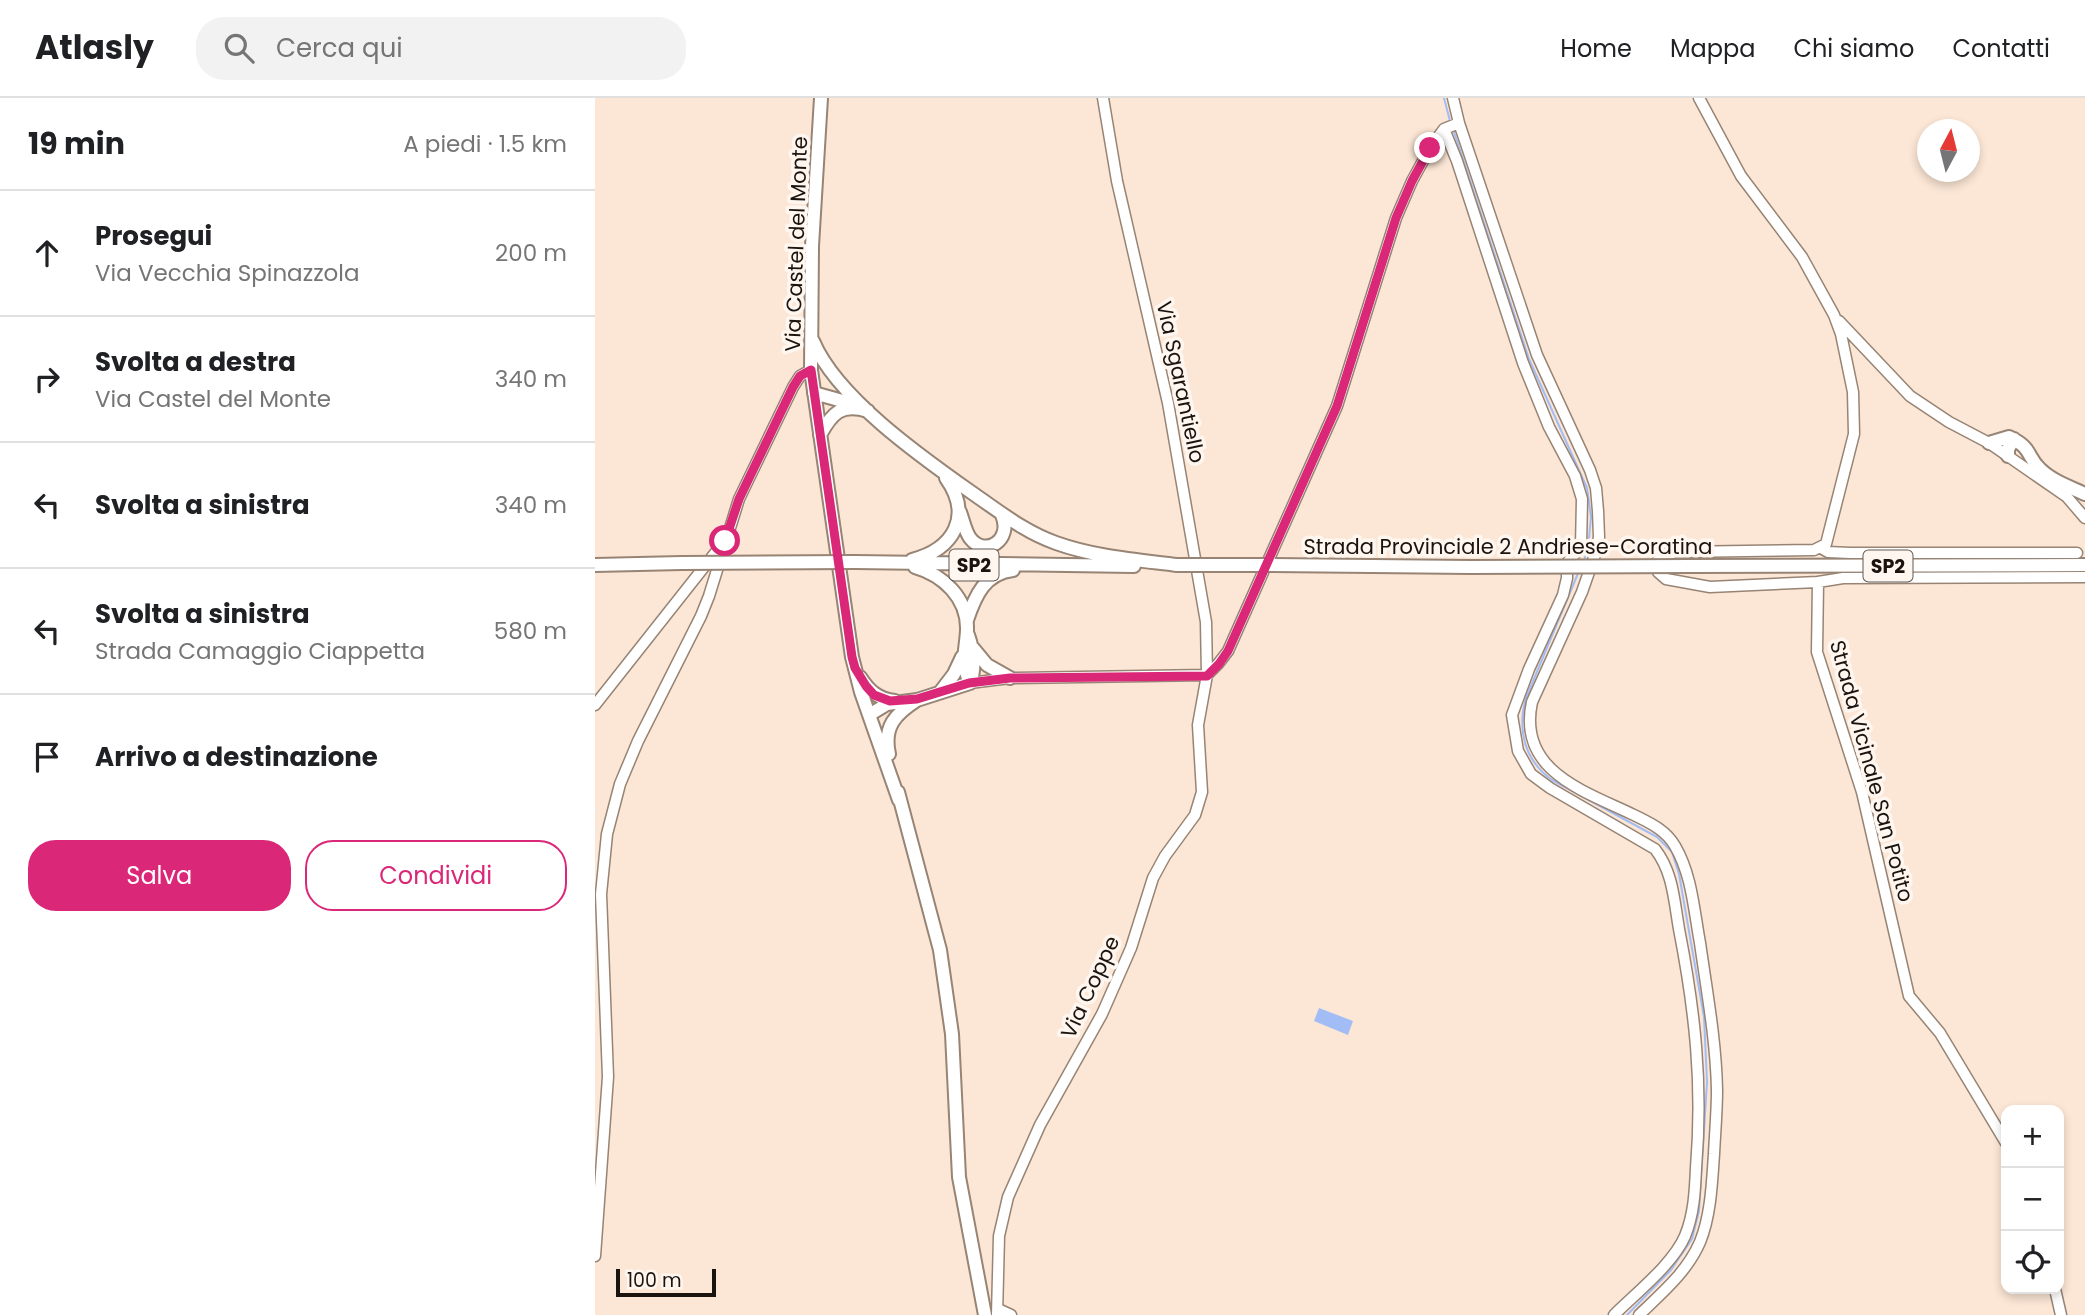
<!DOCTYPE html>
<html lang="it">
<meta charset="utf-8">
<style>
body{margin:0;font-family:Poppins,sans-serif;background:#f2f2f2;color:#202124}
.controls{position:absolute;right:21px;bottom:21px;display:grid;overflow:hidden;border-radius:14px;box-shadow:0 4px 10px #0003}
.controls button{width:63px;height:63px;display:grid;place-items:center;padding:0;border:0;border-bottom:2px solid #e0e0e0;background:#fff;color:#202124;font:35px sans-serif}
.compass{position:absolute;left:1322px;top:21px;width:63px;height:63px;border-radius:50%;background:#fff;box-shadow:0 4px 10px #0003;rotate:7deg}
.scale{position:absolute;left:21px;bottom:18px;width:100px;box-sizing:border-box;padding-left:7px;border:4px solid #1b140e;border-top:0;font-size:19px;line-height:24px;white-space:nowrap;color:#1b140e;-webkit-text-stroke:5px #fff6f0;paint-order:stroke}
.stop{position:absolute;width:21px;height:21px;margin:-16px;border:5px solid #db2777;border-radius:50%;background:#fff}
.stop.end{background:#db2777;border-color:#fff;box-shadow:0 2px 7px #0008}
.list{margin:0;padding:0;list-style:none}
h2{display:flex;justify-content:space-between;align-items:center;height:91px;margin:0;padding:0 28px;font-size:30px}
h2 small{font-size:23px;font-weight:400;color:#757577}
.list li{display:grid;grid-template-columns:46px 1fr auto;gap:21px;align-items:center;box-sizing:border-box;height:126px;padding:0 28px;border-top:2px solid #e0e0e0}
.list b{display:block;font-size:26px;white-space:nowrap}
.list p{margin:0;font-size:23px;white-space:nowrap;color:#757577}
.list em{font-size:23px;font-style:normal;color:#757577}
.actions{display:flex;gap:14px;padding:21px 28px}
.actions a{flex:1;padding:16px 0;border:2px solid #db2777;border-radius:28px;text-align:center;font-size:24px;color:#db2777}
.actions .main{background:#db2777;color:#fff}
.icon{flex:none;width:38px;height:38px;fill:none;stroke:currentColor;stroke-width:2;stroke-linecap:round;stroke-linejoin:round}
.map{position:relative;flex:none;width:1490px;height:1217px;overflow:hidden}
header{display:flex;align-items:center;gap:42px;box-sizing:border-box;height:98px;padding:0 35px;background:#fff;border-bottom:2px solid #e0e0e0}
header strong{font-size:33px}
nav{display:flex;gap:38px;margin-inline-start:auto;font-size:24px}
.search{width:490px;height:63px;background:#f2f2f2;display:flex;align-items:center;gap:18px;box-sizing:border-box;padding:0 24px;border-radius:28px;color:#757577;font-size:26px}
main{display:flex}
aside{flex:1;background:#fff}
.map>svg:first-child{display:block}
</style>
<header>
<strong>Atlasly</strong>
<div class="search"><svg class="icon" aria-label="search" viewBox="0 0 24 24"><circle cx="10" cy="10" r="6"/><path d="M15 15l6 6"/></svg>Cerca qui</div>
<nav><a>Home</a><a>Mappa</a><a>Chi siamo</a><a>Contatti</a></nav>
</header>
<main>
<aside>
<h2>19 min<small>A piedi · 1.5 km</small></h2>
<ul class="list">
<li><svg class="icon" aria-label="ahead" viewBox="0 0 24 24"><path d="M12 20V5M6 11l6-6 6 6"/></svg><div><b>Prosegui</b><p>Via Vecchia Spinazzola</p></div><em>200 m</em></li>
<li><svg class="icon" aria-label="right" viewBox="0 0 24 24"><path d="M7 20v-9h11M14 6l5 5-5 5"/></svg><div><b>Svolta a destra</b><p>Via Castel del Monte</p></div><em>340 m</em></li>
<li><svg class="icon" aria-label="left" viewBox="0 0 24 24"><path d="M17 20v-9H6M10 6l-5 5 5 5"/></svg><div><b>Svolta a sinistra</b></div><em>340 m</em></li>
<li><svg class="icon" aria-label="left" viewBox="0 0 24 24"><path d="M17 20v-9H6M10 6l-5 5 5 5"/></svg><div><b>Svolta a sinistra</b><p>Strada Camaggio Ciappetta</p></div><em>580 m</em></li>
<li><svg class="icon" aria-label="arrive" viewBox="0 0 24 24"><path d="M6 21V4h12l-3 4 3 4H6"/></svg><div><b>Arrivo a destinazione</b></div></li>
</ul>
<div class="actions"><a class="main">Salva</a><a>Condividi</a></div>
</aside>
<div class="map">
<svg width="1490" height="1217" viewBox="0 0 1490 1217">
<rect width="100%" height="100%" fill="#fce7d6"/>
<path fill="#a2bdf5" d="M724 910 758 923 753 937 719 923Z"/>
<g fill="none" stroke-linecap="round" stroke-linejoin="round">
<path stroke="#a2bdf5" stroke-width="2" d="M849 0 855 23
M858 31 934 261 992 390 996 419 993 450 989 462
M984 473 931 600C922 631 929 662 957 682L1062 739 1077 754 1084 776 1109 919 1112 984 1104 1113 1097 1141 1076 1172 1032 1217"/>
<defs>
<path id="minor" d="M1104 0 1146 78 1207 159 1239 217 1246 236 1258 294 1259 336 1231 446 1219 452 1082 454 1066 458 1062 464 1063 474 1071 481 1115 489 1223 484 1222 554 1267 694 1314 898 1345 935 1411 1045
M864 25 942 257 995 372 1001 390 1003 413 1004 439 1001 454 987 494 937 604C922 673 989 693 1039 717 1055 725 1071 732 1080 748 1097 777 1099 813 1105 845 1112 894 1121 943 1122 992 1122 1013 1120 1035 1119 1056 1117 1084 1116 1117 1105 1144 1092 1174 1067 1195 1044 1217
M849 31 862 63 928 265 954 329 980 378 987 401 986 449 972 465V480L968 497 934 571 917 617 923 653 936 676 955 690 1060 751C1078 774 1079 802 1084 831 1100 913 1108 986 1101 1070 1100 1093 1099 1116 1090 1138 1078 1166 1041 1195 1019 1217
M1244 223 1315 298 1354 324 1394 345 1472 399 1490 420
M1226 450 1233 454 1255 455H1482
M1223 484 1248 480 1490 479
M612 577 623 566 633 553 742 308 801 120 817 83 835 50 849 31 864 25 858 0
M375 585 415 580 612 577
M0 607 128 445
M0 1158 13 979 6 796 12 736 25 686 43 643 106 518 114 498 144 401 198 289 205 278 216 272
M1460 1191 1466 1217
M403 1211 416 1217
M402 1217 404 1138 413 1099 445 1027 507 916 536 850 558 780 570 758 600 717 607 694 603 627 612 577 611 524 573 305 522 83 508 0"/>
<path id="major" d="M226 0 217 148 216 272 257 559 266 594 304 702
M218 243C242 301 332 363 383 399 409 417 432 435 461 445 500 459 542 462 582 467
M219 295 251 304 261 309
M225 337C237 315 246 305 273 313
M1394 345 1414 339C1438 350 1431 358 1445 371 1457 383 1475 389 1490 396
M1413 358V351L1419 341
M365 414C368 422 370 433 375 440 390 460 418 442 407 417
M317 462C359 451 378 418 351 380
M260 464 539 468
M0 467 87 465
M622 467H649
M677 467 876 469
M1096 468 1490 467
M320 469C348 477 373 500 372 532 371 554 365 563 375 585
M372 522C380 498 390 475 418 472
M373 537C379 554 381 569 375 585
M378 550 392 567 415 580
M265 579C274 593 283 601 300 603
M346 593 359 576 367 559
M274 617 292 606 322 602 375 585
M294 656C288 629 300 616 322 602
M303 694 345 852 357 936 364 1079 390 1217"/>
</defs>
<use href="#minor" stroke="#978474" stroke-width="13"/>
<use href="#major" stroke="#978474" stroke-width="16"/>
<use href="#minor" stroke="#fff" stroke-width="10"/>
<use href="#major" stroke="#fff" stroke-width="12"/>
<defs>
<path id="major-bridge" d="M87 465 260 464
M582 467H622
M649 467H677
M876 469 1096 468"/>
</defs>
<use href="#major-bridge" stroke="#978474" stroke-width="16" stroke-linecap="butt"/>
<use href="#major-bridge" stroke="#fff" stroke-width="12"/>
</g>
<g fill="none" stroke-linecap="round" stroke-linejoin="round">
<path stroke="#db2777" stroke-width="9" d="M130 443 144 401 198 289 205 278 216 272 257 559 260 570 271 588 279 597 295 603 322 601 374 585 415 580 612 578 624 566 633 553 742 308 801 120 817 83 835 50"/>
</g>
<g text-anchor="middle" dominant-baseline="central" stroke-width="7" stroke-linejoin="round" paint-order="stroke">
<g fill="#fff6f0" stroke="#5f5852" stroke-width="2">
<rect x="354.5" y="451.5" width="49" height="31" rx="5"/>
<rect x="1268.5" y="452.5" width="49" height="31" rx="5"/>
</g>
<g font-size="19" font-weight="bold" fill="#1b140e">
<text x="379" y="467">SP2</text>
<text x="1293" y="468">SP2</text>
</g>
<g font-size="21" fill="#1b140e" stroke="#fff6f0">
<text transform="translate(201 146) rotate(-88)">Via Castel del Monte</text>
<text transform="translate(586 284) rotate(78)">Via Sgarantiello</text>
<text x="913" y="448">Strada Provinciale 2 Andriese-Coratina</text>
<text transform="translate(1277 673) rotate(75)">Strada Vicinale San Potito</text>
<text transform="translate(495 889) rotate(-65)">Via Coppe</text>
</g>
</g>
</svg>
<div class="controls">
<button>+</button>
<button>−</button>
<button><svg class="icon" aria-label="locate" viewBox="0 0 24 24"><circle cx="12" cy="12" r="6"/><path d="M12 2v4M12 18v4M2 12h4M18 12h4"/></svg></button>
</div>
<svg class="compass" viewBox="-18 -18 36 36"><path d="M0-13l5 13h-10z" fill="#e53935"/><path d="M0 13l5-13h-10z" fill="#757577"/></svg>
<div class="scale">100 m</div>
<div class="stop" style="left:130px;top:443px"></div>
<div class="stop end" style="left:835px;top:50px"></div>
</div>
</main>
